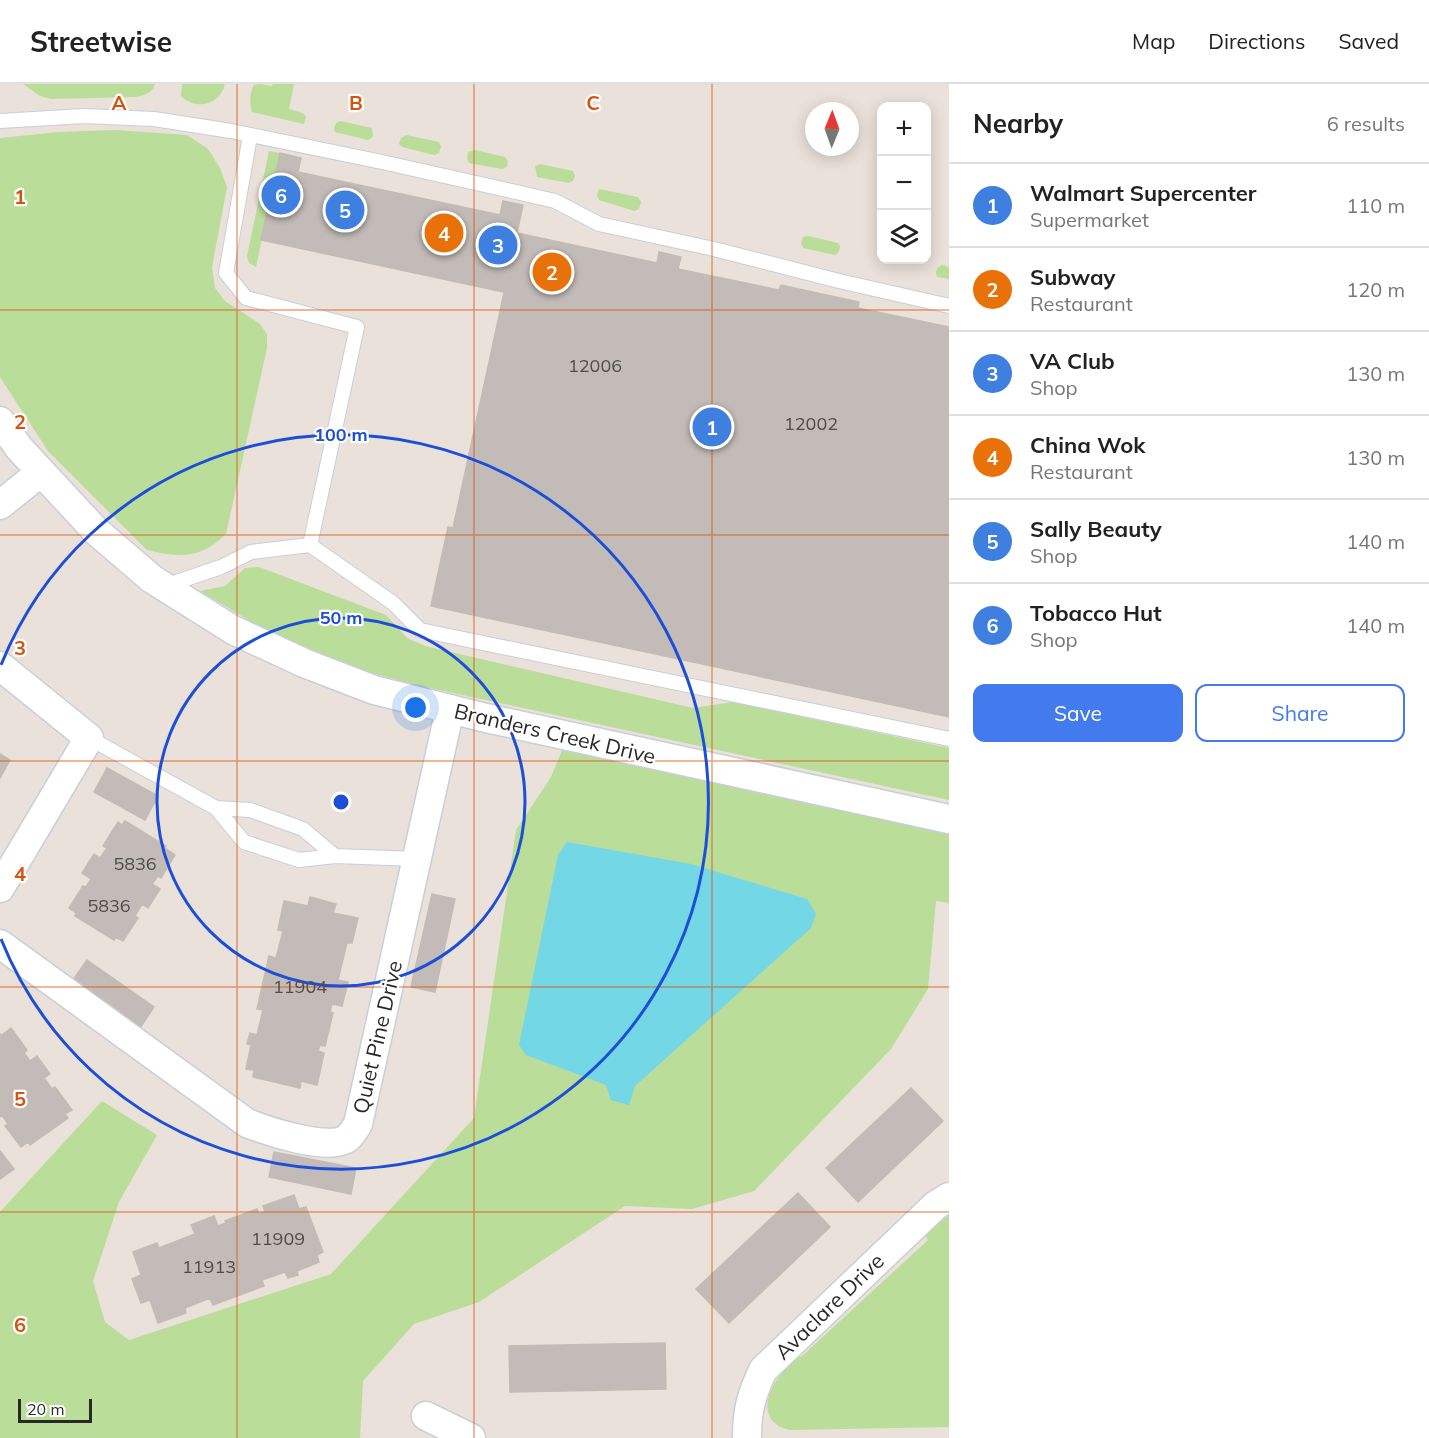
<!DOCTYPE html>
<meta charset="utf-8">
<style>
body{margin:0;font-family:Mulish,sans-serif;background:#f6f6f6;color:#222}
.controls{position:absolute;right:18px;top:18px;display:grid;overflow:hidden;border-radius:12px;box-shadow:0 3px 15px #0003}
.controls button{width:54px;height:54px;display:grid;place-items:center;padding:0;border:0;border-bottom:2px solid #e0e0e0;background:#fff;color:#222;font:30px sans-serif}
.compass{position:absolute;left:805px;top:18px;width:54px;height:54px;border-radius:50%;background:#fff;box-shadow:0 3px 15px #0003;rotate:1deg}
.scale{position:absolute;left:18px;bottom:15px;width:74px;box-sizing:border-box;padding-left:6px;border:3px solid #282828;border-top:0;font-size:16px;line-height:21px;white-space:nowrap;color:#282828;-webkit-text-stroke:4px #fff;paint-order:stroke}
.you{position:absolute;left:416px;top:624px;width:21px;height:21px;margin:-15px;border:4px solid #fff;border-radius:50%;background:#1a73e8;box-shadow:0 0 0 9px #1a73e833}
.badge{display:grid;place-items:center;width:39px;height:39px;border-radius:50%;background:#437aed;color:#fff;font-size:20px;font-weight:700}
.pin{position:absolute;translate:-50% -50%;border:3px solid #fff;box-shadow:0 2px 6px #0006}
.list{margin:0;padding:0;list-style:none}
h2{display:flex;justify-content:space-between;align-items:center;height:78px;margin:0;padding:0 24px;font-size:26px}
h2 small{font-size:20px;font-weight:400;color:#767676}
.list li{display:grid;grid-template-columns:39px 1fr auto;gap:18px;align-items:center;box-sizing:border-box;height:84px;padding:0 24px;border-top:2px solid #e0e0e0}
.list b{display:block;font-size:22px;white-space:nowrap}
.list p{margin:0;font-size:20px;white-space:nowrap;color:#767676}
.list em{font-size:20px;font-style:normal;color:#767676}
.actions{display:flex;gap:12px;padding:18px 24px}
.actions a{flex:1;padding:14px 0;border:2px solid #437aed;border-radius:12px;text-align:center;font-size:21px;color:#437aed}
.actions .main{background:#437aed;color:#fff}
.icon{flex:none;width:33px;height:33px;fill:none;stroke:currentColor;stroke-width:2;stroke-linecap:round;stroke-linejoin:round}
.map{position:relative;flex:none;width:949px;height:1354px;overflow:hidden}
header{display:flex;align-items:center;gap:36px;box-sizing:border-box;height:84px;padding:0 30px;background:#fff;border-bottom:2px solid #e0e0e0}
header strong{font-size:28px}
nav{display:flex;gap:33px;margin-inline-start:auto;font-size:21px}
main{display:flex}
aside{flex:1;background:#fff}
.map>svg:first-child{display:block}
</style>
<header>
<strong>Streetwise</strong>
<nav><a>Map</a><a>Directions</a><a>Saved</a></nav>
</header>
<main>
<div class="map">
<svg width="949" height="1354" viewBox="0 0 949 1354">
<rect width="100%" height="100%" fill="#eae1da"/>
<path fill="#badd9a" d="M23 0H155C153 9 143 12 135 13L51 15 40 12Z
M182 0H225C220 21 196 27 181 12Z
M260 0 272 2 273 0H294L289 25 303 29 306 33 304 40 252 28C249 21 250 7 254 1Z
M340 37 372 44 373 53 368 56 335 48 334 44 336 39Z
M115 46 187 51 208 65 220 84 227 103 212 183 215 204 225 217 260 240 267 250V264L226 450C201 475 180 474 147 466L48 367 0 293V54L59 48Z
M406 51 439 58 441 63 439 69 434 71 402 63 399 60 401 54Z
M475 66 505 73 508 77 507 83 502 85 469 79 467 74 468 68Z
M269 67 280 69 256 183 249 179 247 172Z
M540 80 573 87 575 92 573 97 569 99 537 93 535 82Z
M599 105 638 113 641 118 639 125 634 127 599 116 597 111Z
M808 152 838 159 840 162 839 168 835 171 803 164 801 159 803 153Z
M942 181 949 183V195L937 193 936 189 937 184Z
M259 483 386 531 407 554 425 562 693 624 733 618 949 664V716L416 601 354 584 267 547 200 507 225 502 245 484Z
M565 659 949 748V819L936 817 928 905 891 965 754 1107 692 1125 625 1122 479 1218 414 1240 363 1297 360 1354H0V1128L102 1017 157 1051 119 1118 93 1197 105 1238 129 1256 331 1190 474 1034 516 746 551 693Z
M949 1128V1343L789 1346C785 1344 779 1343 776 1340 753 1321 782 1289 793 1272L801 1273 928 1156 924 1150Z"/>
<path fill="#73d7e6" d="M567 758 691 780 807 815 816 830 811 844 635 1002 629 1021 611 1016 606 1001 526 971 519 961 558 771Z"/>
<path fill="#c2bbb7" stroke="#c4bcb4" stroke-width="1.5" d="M280 69 301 74 298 88 500 131 503 117 523 121 504 208 261 156Z
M517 149 657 179 659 168 681 173 678 185 779 206 781 201 859 218 858 224 949 243V633L431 522 448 443 453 444Z
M0 670 10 676 0 694Z
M107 684 158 712 145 736 94 708Z
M125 737 166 762 165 764 175 771 161 794 158 792 152 800 160 805 148 824 142 820 135 832 138 834 123 857 116 853 114 856 75 832 76 829 69 824 83 802 86 803 91 795 82 789 94 770 100 774 107 764 103 762 118 738 122 741Z
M432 810 455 815 435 908 411 903Z
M310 813 336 820 333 829 358 834 352 859H347L338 896 348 898 342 922 332 920 330 928 333 929 325 962 320 961 318 967 324 969 317 1001 301 997 300 1004 253 993 254 986 246 985 251 961 247 960 250 949 257 951 263 926 257 925 269 872 276 874 283 847 278 846 284 817 308 822Z
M87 876 154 923 140 944 73 896Z
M11 944 27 966 24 969 30 977 37 972 50 990 44 994 52 1005 55 1003 72 1026 65 1030 68 1034 30 1061 28 1058 21 1063 5 1042 8 1040 2 1031 0 1033V950L2 951Z
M911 1004 943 1037 858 1118 826 1084Z
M0 1067 14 1085 0 1095Z
M274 1068 356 1084 351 1110 269 1093Z
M798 1109 830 1143 729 1239 696 1205Z
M294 1111 299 1125 306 1123 323 1168 317 1171 319 1178 297 1187 298 1191 288 1194 285 1188 262 1196 264 1202 213 1221 210 1214 185 1224 186 1229 158 1239 150 1216 141 1219 132 1195 141 1191 133 1168 157 1159 159 1164 195 1150 191 1141 214 1132 218 1142 226 1139 225 1137 257 1125 259 1130 265 1128 263 1122Z
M665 1259 666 1305 510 1308 509 1262Z"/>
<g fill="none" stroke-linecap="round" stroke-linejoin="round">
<defs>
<path id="lane" d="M0 37 84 32 154 35 231 47 382 78 516 108 555 117 599 140 714 165 839 197 949 222
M310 461 393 519 420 546 949 655
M165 502 221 483 251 468 310 461 357 243 246 214 226 189 250 52
M89 654 216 724 244 758 299 776 335 772 417 775
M216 724 250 726 303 745 335 772"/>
<path id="street" d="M0 337 19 364 96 447 152 495 233 546 304 579 374 606 486 634 949 735
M0 421 41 388
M0 582 89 654 0 804
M0 860 247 1039C267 1047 327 1067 346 1055 351 1052 354 1046 358 1040L450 625
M426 1332 471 1354
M747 1354C747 1326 751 1312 763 1286L936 1121 949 1113"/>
</defs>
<use href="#lane" stroke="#c9ced9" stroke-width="16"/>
<use href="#street" stroke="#c9ced9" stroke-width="31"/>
<use href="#lane" stroke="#fff" stroke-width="14"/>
<use href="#street" stroke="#fff" stroke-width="28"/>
</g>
<path fill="none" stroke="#d5540f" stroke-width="1.5" stroke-opacity="0.55" d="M237 0V1354M474 0V1354M712 0V1354M0 226H949M0 451H949M0 677H949M0 903H949M0 1128H949"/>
<g fill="none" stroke="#1d4ed8" stroke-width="3">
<circle cx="341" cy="718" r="184"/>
<path d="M1 581A367 367 0 1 1 1 855"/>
</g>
<g text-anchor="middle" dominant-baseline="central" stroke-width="4.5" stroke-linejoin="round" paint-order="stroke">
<g font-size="18" fill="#4e4d4c">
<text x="595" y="281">12006</text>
<text x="811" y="339">12002</text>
<text x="135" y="779">5836</text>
<text x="109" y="821">5836</text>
<text x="300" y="902">11904</text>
<text x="278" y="1154">11909</text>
<text x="209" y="1182">11913</text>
</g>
<g font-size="21" fill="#282828" stroke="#fff">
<text transform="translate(555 649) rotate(13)">Branders Creek Drive</text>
<text transform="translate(377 953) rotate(-77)">Quiet Pine Drive</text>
<text transform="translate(829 1222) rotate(-44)">Avaclare Drive</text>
</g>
</g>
<g font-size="20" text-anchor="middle" font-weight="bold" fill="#d5540f" stroke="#fff" stroke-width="4.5" stroke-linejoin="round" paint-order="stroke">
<text x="119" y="26">A</text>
<text x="356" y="26">B</text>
<text x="593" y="26">C</text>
<text x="20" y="120">1</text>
<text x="20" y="345">2</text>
<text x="20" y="571">3</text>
<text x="20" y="797">4</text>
<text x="20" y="1022">5</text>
<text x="20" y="1248">6</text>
</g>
<circle cx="341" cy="718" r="9" fill="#1d4ed8" stroke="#fff" stroke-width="3"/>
<g font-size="18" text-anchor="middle" font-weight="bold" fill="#1d4ed8" stroke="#fff" stroke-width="4.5" stroke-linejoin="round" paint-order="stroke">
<text x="341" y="357">100 m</text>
<text x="341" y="540">50 m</text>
</g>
</svg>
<div class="controls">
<button>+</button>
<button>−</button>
<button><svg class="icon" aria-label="layers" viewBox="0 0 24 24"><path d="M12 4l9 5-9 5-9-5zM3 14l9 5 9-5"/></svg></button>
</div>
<svg class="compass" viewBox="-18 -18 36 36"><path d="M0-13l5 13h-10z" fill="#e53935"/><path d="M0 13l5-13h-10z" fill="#767676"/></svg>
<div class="scale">20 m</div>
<div class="you"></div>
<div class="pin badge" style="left:712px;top:343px;background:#3f7fe0">1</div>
<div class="pin badge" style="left:552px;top:188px;background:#e8710a">2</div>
<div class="pin badge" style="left:498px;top:161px;background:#3f7fe0">3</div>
<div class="pin badge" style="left:444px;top:149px;background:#e8710a">4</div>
<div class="pin badge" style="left:345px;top:126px;background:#3f7fe0">5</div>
<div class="pin badge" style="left:281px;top:111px;background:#3f7fe0">6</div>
</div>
<aside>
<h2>Nearby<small>6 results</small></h2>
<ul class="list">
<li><span class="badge" style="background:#3f7fe0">1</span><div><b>Walmart Supercenter</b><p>Supermarket</p></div><em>110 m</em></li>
<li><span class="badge" style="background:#e8710a">2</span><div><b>Subway</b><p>Restaurant</p></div><em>120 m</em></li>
<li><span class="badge" style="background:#3f7fe0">3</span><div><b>VA Club</b><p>Shop</p></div><em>130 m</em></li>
<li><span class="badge" style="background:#e8710a">4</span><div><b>China Wok</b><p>Restaurant</p></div><em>130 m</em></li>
<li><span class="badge" style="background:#3f7fe0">5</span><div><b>Sally Beauty</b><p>Shop</p></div><em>140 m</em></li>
<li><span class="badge" style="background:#3f7fe0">6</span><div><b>Tobacco Hut</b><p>Shop</p></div><em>140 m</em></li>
</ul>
<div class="actions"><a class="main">Save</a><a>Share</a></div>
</aside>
</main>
